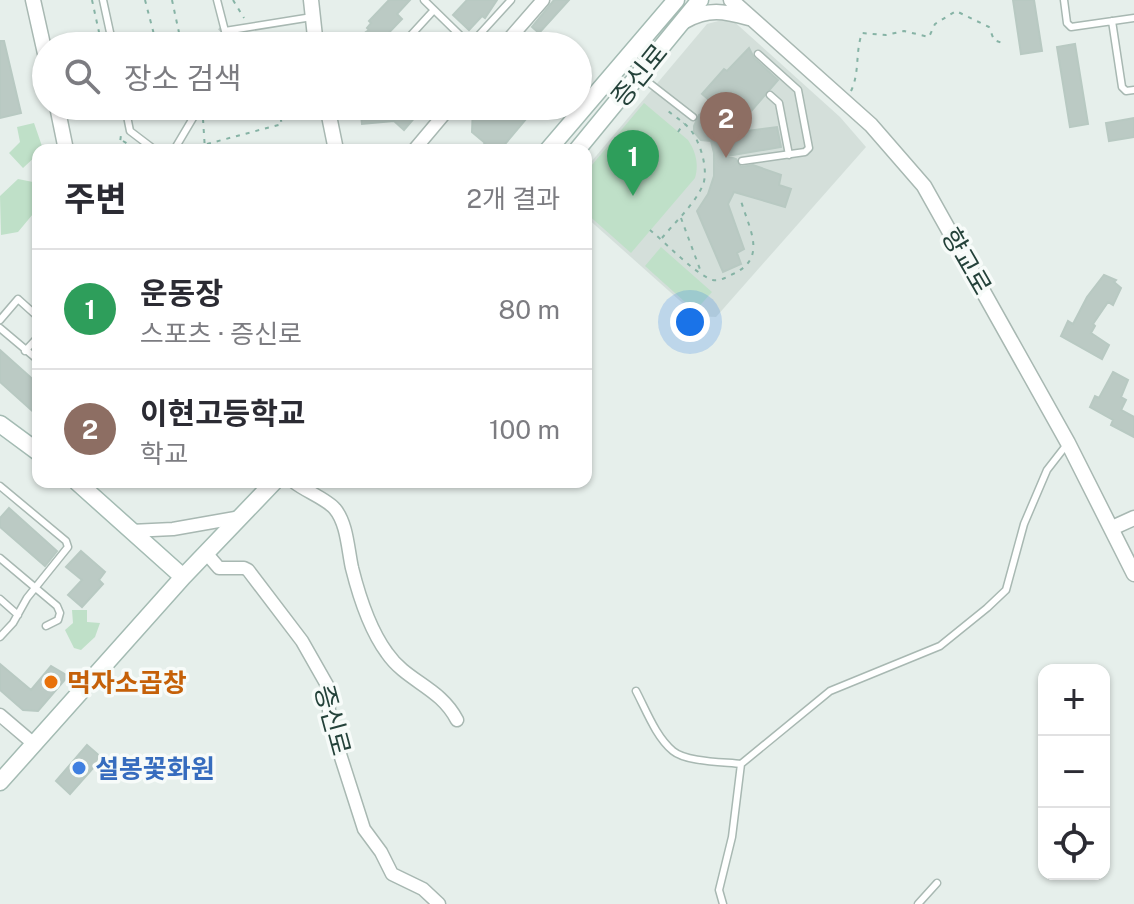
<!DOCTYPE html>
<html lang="ko">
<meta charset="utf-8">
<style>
body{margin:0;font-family:"Public Sans","Noto Sans KR",sans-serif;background:#f7f7f7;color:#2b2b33}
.controls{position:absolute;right:24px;bottom:24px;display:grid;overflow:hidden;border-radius:16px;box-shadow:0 2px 6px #0004}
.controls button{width:72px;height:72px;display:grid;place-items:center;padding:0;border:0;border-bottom:2px solid #e1e1e2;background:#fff;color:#2b2b33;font:40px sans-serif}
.you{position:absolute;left:690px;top:322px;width:28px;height:28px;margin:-20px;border:6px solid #fff;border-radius:50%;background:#1a73e8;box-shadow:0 0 0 12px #1a73e833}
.badge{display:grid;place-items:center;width:52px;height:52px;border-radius:50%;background:#d93025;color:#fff;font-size:26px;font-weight:700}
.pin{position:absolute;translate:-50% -66px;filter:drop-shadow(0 2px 4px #0008)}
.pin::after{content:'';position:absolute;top:42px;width:28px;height:24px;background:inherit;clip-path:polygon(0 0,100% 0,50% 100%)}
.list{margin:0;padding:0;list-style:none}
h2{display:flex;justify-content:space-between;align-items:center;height:104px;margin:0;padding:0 32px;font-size:34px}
h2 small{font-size:26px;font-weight:400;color:#7c7c81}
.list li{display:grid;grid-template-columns:52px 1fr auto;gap:24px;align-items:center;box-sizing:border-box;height:120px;padding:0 32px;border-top:2px solid #e1e1e2}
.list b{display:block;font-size:30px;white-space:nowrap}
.list p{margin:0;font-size:26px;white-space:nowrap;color:#7c7c81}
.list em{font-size:26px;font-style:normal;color:#7c7c81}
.icon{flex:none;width:44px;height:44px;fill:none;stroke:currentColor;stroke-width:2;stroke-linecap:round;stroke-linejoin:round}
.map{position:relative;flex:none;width:1134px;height:904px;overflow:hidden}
.search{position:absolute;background:#fff;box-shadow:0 2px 6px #0004;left:32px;top:32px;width:560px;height:88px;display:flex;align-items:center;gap:20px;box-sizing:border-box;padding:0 28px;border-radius:44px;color:#7c7c81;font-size:30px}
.panel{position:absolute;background:#fff;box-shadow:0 2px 6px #0004;left:32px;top:144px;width:560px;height:344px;border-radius:16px}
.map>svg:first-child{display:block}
</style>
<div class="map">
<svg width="1134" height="904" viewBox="0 0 1134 904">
<rect width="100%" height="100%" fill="#e6efeb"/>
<path fill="#d4dfda" d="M730 18 840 117 866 147 716 317 697 316 586 217V168L707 24Z"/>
<path fill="#bfe0c8" d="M644 103 688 140C696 152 699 164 695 178L631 253 586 213V172Z
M34 123 43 149 38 150V154L23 168 9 153 20 142 17 127Z
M18 179 38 183V208L18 232 1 235 0 196Z
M661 247 712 292 695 311 645 266Z
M72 610H87V622L100 623 95 637 81 650 74 648 65 630 73 623Z"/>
<path fill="#bbcac4" stroke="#b8c9c2" stroke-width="2" d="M389 0H410L397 14 402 19 378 44 366 32 369 30 367 28 371 23 369 21Z
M467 0H497L485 18 482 16 469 30 453 15Z
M554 0H569L539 33 532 27Z
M1013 0H1034L1042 51 1021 54Z
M0 41H4L21 113 0 118Z
M1075 44 1088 124 1070 127 1057 47Z
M749 48 754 58 778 80 732 133 777 127 781 147 727 156 736 159 741 167 753 165 781 175 779 185 791 189 785 207 734 192 728 204 744 249 737 253 741 264 723 272 697 211 708 194 714 176V153L711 141 701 140 694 132V126L699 115 716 106 702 94 724 69 727 71Z
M360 106H405L416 116 404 130 394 121 362 124Z
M473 106H537L500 150H479L485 143 472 132Z
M1134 118V137L1109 141 1106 123Z
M1104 275 1116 280 1114 282 1121 288 1113 305 1108 302 1093 324 1095 326 1091 333 1109 345 1102 359 1061 336 1068 321 1073 324 1087 297Z
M0 350 38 384V416L0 382Z
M1113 372 1128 380 1121 397 1126 400 1121 410 1134 417V437L1111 425 1113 420 1090 407 1095 396 1099 398Z
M9 508 57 551 45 566 0 527V518Z
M81 551 105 572 99 580 103 584 82 607 68 595 82 580 66 567Z
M0 664 31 690 51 666 68 676 38 711 23 710 0 690Z
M87 745 102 758 70 794 56 781Z"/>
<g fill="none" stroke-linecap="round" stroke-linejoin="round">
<path stroke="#bfccc8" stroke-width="12" stroke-dasharray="12 6" stroke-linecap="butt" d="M209 46 225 31"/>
<defs>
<path id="service" d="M103 0 113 46
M217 0 225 31 312 17
M424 0 470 45
M1064 0 1067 23 1071 27 1134 18
M1112 21 1122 87 1126 91 1134 90
M401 46 433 11
M469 46 511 0
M639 75 693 117
M770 95 779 103 789 155
M125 106 130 131 155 150
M174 150 193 118
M742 161 805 152 809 148 798 90 758 54
M0 320 18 299 38 317
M0 328 38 360
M25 351 38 337
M0 486 66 541 68 547 27 598 13 623 0 637
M0 558 57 606 60 613 58 620 46 626
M0 599 18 615
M636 691C646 710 656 737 673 751 686 762 724 762 741 764
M723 904 719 890 732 837 741 764 830 691 940 646 987 608 1006 590 1024 524 1047 470 1068 443
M918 904 937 883"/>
<path id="minor" d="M503 46 543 0
M414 150 451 106
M294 482C305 491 327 499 335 509 347 523 348 550 352 568 359 596 370 630 387 653 407 682 440 687 457 720
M131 531 173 529 241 517
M206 553 219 568H244L248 570 302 641 327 685 330 723 364 829 381 852 392 874 423 889 439 904
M0 715 34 744"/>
<path id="tertiary" d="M33 0 46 58
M311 0 316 46
M731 0 871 125 924 186 1068 443 1134 574
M685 21C708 8 724 11 749 18
M57 106 66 150
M327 106 336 150
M1112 528 1134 518"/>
<path id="secondary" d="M548 150 676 0
M577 150 700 0
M0 424 38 452
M77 482 183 577
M0 782 183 577 274 482"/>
</defs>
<use href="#service" stroke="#a8b8b2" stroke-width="9"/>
<use href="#minor" stroke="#a8b8b2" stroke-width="15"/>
<use href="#tertiary" stroke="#a8b8b2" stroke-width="17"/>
<use href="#secondary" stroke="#a4bbb3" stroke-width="19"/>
<path stroke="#86b3a5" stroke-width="2" stroke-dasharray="4 6" stroke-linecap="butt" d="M92 0 102 46
M145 0 157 46
M172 0 181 42
M233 0 244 18
M251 37 268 34
M259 38 261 46
M182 46V43L221 40
M851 91C860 72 855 53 862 33L886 35 904 31 929 37 935 24 956 11 989 27 994 40 1002 43
M171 106 173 114
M203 119 205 150
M678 132 684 123
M123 141 138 150
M207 144 282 124 277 106
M119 150 121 135
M186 150 190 143
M681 218 701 272
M650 230C667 244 689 268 708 278 716 283 723 279 731 275 768 259 750 231 741 201
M662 238C675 222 693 206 702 187 710 172 700 139 688 127 682 121 674 116 668 111"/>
<use href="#service" stroke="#fff" stroke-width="6"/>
<use href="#minor" stroke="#fff" stroke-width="12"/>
<use href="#tertiary" stroke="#fff" stroke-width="14"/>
<use href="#secondary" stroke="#fff" stroke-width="16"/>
</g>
<circle fill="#e8710a" stroke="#f7fbf9" stroke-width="3" cx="51" cy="682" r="8"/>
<circle fill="#3f7fe0" stroke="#f7fbf9" stroke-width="3" cx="79" cy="768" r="8"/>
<g text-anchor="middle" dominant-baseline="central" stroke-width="7" stroke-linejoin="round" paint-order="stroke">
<g font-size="26" fill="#24423a" stroke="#f7fbf9">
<text transform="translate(639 75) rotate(-51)">증신로</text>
<text transform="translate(967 261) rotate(60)">향교로</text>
<text transform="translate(333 720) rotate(75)">증신로</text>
</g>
<g font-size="26" font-weight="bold" fill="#c56008" stroke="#f7fbf9" text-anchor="start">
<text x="67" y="682">먹자소곱창</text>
</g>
<g font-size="26" font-weight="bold" fill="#366cbe" stroke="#f7fbf9" text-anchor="start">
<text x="95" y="768">설봉꽃화원</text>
</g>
</g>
</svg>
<div class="controls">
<button>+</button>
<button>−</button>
<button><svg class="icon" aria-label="locate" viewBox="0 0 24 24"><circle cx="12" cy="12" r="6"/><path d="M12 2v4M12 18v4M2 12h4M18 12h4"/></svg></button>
</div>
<div class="you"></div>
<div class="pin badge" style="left:633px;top:196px;background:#2e9e5b">1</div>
<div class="pin badge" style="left:726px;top:158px;background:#8d6e63">2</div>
<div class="search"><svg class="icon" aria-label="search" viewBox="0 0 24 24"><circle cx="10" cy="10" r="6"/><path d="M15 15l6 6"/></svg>장소 검색</div>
<section class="panel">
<h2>주변<small>2개 결과</small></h2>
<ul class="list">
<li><span class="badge" style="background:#2e9e5b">1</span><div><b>운동장</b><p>스포츠 · 증신로</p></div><em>80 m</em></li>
<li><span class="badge" style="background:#8d6e63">2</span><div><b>이현고등학교</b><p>학교</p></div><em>100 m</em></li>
</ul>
</section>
</div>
